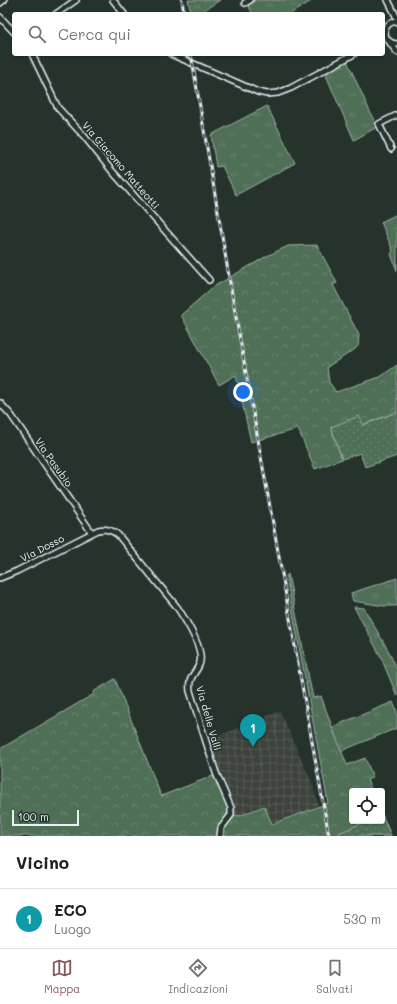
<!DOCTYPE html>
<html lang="it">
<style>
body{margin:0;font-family:Mali,sans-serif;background:#f6f6f6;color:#202124}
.controls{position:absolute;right:12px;bottom:12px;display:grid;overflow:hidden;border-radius:4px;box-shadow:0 1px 3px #0004}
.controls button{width:36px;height:36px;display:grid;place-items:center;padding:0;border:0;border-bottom:1px solid #e0e0e0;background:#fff;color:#202124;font:20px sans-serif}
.scale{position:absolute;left:12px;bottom:10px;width:67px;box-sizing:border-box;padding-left:4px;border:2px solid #e8f1f8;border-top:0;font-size:11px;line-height:14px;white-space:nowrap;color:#e8f1f8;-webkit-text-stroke:3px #26332d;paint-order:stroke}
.you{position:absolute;left:243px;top:392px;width:14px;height:14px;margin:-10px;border:3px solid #fff;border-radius:50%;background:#1a73e8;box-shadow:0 0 0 6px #1a73e833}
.badge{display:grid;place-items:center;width:26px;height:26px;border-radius:50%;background:#84575d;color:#fff;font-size:13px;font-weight:700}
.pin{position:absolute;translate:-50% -33px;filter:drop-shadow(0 1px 2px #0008)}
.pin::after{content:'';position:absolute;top:21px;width:14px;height:12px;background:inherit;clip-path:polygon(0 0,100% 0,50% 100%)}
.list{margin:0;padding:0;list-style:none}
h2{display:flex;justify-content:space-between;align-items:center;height:52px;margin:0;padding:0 16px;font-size:17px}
h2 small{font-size:13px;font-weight:400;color:#757577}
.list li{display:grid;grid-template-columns:26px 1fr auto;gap:12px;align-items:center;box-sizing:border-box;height:60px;padding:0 16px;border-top:1px solid #e0e0e0}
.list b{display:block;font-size:15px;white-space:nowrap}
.list p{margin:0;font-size:13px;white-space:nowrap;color:#757577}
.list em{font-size:13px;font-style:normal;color:#757577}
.icon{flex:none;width:22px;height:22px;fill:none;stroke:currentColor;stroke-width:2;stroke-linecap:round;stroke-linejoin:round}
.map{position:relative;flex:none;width:397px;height:836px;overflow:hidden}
.search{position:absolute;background:#fff;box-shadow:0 1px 3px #0004;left:12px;right:12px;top:12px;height:44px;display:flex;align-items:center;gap:10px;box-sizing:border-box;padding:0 14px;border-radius:4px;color:#757577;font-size:15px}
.sheet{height:112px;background:#fff}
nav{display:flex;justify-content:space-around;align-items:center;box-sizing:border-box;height:56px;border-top:1px solid #e0e0e0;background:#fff;font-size:11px;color:#757577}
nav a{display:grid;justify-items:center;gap:2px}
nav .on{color:#84575d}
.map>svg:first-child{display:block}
</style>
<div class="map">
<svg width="397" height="836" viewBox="0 0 397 836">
<defs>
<pattern id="industrial-grid" width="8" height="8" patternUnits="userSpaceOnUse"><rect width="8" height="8" fill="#3c423b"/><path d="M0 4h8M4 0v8" fill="none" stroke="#585e58"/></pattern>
<pattern id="grass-tufts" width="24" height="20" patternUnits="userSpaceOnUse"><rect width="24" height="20" fill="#506f57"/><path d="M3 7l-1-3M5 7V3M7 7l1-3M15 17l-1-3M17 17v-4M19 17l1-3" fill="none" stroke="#698470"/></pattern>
<pattern id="forest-crowns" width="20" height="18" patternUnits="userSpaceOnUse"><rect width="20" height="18" fill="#506f57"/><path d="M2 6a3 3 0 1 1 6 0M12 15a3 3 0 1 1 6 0" fill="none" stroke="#698470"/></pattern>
<pattern id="garden-dots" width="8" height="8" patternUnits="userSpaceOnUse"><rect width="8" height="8" fill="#506f57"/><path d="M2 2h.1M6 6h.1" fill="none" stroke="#698470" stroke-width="1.8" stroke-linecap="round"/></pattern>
</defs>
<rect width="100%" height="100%" fill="#26332d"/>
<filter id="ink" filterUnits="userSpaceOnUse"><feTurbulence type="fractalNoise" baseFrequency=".025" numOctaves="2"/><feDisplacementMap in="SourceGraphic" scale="8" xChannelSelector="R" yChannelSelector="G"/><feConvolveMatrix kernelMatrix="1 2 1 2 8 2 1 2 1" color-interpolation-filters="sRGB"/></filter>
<g filter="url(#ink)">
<path fill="url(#industrial-grid)" d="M280 711 313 785 318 806 271 823 264 805 239 816 234 814V808L218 773 208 740Z"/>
<path fill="url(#grass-tufts)" stroke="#9cb0a8" d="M188 0H220L198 14H191Z
M254 0H313L290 14H253L247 4Z
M347 61 377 127 354 140 325 73Z
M267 106 295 163 236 195 222 166 216 167 211 135Z
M397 578V606H384L353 601 351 593Z
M354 607 364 608 389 652 397 670V696L380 655Z
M393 702 397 712V728L341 751 332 727Z"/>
<path fill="url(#forest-crowns)" stroke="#9cb0a8" d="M397 214V271L391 254 393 251 381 222Z
M317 245 337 283 333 285 359 335 358 346 354 350 327 367 329 382 336 392 380 377 397 365V395L396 396 397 401V412L362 425 331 428 342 459 315 469 298 429 251 442 236 375 219 385 181 315 213 287 267 256 288 246Z
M288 574 313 698 321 696 332 727 347 765 365 758 373 777 367 780 372 791H352V821H382V814L391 836H0V749L94 694 93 692 115 679 161 796 218 774 232 814 239 816 264 806 272 824 328 803 286 576Z"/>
<path fill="url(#garden-dots)" stroke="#9cb0a8" d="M397 412V456L365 467 360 453 342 459 331 427 359 416 363 425Z
M382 815 391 836H340L339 833 367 821H382Z"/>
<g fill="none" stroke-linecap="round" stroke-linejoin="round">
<defs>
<path id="street" d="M113 0 124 14
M388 0 397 18
M0 3 4 0
M245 3 250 0
M56 14 76 0
M0 17 14 32
M397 21C381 22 381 43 397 44
M390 43 397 52
M32 54 58 108 84 136 112 171 209 280
M171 54 258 92 267 94 278 93 291 88 354 54
M391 149 379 124 397 115
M0 403 11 415 92 533
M0 578 17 571 98 530C106 528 112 530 118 535L177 607C185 619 206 651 199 665 194 676 188 677 190 691L216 773 231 808V815L221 828 220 836"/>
</defs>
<use href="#street" stroke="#e8f1f8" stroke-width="8"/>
<use href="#street" stroke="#26332d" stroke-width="5"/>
<defs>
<path id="rail" d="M182 0 184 14
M191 54 234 306 329 836"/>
</defs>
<use href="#rail" stroke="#e8f1f8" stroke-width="3"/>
<use href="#rail" stroke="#26332d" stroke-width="1.5" stroke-dasharray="4.5" stroke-linecap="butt"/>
</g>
</g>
<g text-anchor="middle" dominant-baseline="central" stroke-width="3" stroke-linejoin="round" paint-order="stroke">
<g font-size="10" fill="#e8f1f8" stroke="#26332d">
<text transform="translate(121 165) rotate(49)">Via Giacomo Matteotti</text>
<text transform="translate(54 462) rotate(55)">Via Pasubio</text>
<text transform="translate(42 548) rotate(-27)">Via Dosso</text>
<text transform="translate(209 718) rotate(74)">Via delle Valli</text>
</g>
</g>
</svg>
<div class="controls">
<button><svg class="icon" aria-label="locate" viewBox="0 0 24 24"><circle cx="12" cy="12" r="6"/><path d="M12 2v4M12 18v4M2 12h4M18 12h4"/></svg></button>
</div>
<div class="scale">100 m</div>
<div class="you"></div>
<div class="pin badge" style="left:253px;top:747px;background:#0f9aa8">1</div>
<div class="search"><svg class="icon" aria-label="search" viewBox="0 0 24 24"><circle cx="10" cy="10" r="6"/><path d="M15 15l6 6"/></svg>Cerca qui</div>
</div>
<section class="sheet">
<h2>Vicino<small></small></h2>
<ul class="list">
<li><span class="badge" style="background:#0f9aa8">1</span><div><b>ECO</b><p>Luogo</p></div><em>530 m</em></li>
</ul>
</section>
<nav>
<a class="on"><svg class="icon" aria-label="map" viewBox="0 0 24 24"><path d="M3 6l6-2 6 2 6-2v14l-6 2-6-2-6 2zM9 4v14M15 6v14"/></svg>Mappa</a>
<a><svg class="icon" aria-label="directions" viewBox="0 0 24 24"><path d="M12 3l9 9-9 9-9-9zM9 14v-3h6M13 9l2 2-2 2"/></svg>Indicazioni</a>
<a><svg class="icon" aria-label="saved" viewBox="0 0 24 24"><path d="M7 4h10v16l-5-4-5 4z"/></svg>Salvati</a>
</nav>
